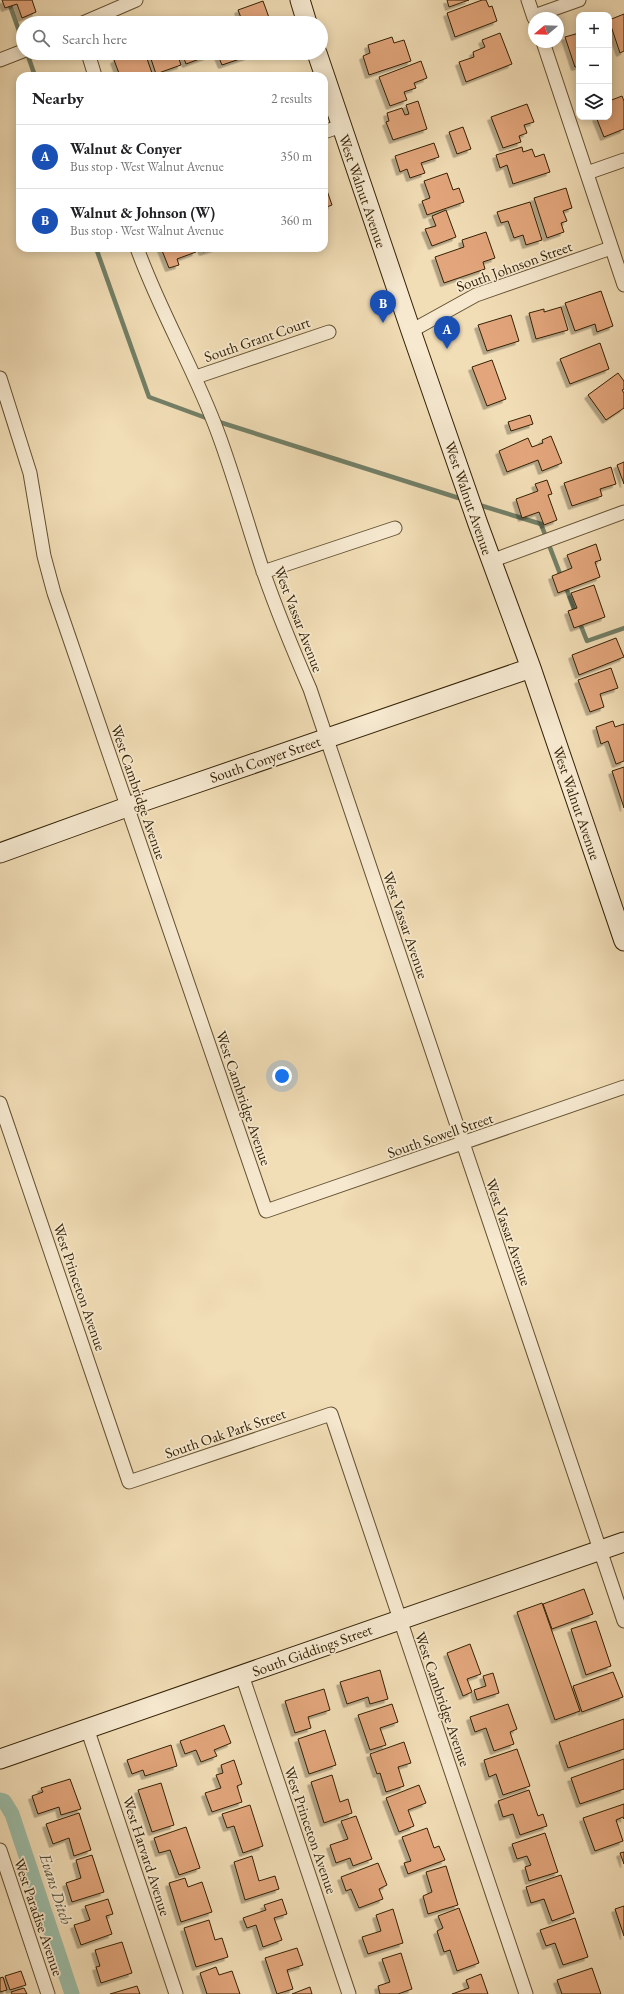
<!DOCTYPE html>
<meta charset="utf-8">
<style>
body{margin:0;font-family:"EB Garamond",serif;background:#f2f2f2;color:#202124}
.controls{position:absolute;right:12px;top:12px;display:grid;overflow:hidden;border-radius:8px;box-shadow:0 2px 10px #0003}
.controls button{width:36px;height:36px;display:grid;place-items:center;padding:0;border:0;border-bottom:1px solid #e0e0e0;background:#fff;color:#202124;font:20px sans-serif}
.compass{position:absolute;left:528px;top:12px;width:36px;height:36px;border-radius:50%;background:#fff;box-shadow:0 2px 10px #0003;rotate:251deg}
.you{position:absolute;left:282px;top:1076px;width:14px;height:14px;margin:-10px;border:3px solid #fff;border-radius:50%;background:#1a73e8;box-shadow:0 0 0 6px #1a73e833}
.badge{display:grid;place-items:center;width:26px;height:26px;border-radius:50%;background:#7c3aed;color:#fff;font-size:13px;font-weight:700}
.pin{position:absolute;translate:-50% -33px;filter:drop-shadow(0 1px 2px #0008)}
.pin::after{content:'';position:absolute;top:21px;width:14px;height:12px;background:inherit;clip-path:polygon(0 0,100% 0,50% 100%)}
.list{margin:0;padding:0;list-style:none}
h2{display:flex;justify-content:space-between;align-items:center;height:52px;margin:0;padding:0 16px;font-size:17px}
h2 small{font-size:13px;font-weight:400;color:#757577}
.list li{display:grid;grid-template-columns:26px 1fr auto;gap:12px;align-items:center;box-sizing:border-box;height:64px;padding:0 16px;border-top:1px solid #e0e0e0}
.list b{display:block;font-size:15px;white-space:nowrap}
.list p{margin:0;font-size:13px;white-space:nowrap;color:#757577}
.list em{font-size:13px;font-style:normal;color:#757577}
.icon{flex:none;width:22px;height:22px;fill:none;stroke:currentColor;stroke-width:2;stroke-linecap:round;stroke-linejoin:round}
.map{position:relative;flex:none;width:624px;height:1994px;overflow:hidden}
.search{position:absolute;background:#fff;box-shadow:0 2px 10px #0003;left:16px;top:16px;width:312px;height:44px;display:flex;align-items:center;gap:10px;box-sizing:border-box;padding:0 14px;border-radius:22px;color:#757577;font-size:15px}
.panel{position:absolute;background:#fff;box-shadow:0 2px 10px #0003;left:16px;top:72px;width:312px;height:180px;border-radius:12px}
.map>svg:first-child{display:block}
</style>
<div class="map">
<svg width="624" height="1994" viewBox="0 0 624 1994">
<defs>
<filter id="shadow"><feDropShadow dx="-3.5" dy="3.5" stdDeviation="0" flood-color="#0004"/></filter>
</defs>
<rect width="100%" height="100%" fill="#f1ddb6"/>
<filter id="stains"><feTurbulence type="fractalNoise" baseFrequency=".005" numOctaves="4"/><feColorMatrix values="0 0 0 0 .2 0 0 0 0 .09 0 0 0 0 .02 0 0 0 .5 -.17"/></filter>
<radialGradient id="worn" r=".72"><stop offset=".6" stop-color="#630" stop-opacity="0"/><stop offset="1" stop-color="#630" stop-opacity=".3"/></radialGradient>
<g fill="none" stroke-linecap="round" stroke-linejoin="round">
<path stroke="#727f66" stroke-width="4.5" d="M8 0 23 42
M27 53 35 76
M96 248 149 397 209 419
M216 421 465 500
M476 504 541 524 562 579
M565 585 576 614
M579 621 587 641 624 628"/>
<path stroke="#9cbda8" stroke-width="15" d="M0 1800 4 1801 12 1814 72 1994"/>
</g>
<path fill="#e3a67b" stroke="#342104" filter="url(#shadow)" d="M2 0H32L36 12 22 18 17 4 5 8Z
M447 0H469L449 7Z
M482 0H486L489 7 492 6 497 21 455 37 447 13Z
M263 1 271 23H243L238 10Z
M624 14V51L620 53 609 20Z
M188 20 189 23H179Z
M500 33 512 64 466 82 459 62 474 57 473 52 485 47 482 40Z
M579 33V66L575 67 565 37Z
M392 37 394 43 404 40 411 61 369 75 363 56 370 53 368 45Z
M121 53H145L152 73 144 76H120L114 60 122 56Z
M149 53H177L181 65 156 74Z
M182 53H212L213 54 186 64Z
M217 53H248L249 56 222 65Z
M421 61 427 78 414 83 416 88 404 92 407 100 390 106 379 77Z
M622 96 624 101V129L604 137 596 117H609V101Z
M418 101 427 129 393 140 386 122 389 121 387 113 402 108 405 115 409 114 406 105Z
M527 104 534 122 524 125 527 133 519 136 521 142 503 148 491 117Z
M463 127 471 149 457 154 449 132Z
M434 143 439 157 421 163 425 173 410 178 407 169 400 172 395 156Z
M522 147 523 152 532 149 535 157 544 154 550 172 513 184 507 165 500 168 496 155Z
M447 173 453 190 459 188 464 202 427 215 422 201 430 198 424 181Z
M324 182 332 205 324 208Z
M566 188 572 208 563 211 567 221 561 223 564 232 547 238 534 198Z
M530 202 542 240 526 245 523 235 514 238 508 221 501 223 497 212Z
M446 210 456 237 432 246 425 229 436 226 432 216Z
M486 232 495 258 483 262 485 269 444 283 435 257 464 247 462 240Z
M161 248H194L196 252 177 259 179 265 169 268Z
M201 248H216L203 252Z
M601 291 613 326 597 332 595 324 575 331 565 303Z
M561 307 568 330 536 339 529 313 544 309V312Z
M511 315 519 341 487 351 478 325Z
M600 343 609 369 570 384 560 359Z
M492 360 506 399 487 406 472 367Z
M618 373 624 381V389L622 390 624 393V408L606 420 588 395Z
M530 415 533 424 511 431 508 422Z
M551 436 562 463 542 471 538 460 507 472 499 451 528 438 532 447 543 443 542 440Z
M624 462V484L617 465Z
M611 467 616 484 600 489 602 496 572 506 564 483Z
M547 480 552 494 548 495 557 520 544 525 539 512 522 518 516 499 538 491 535 484Z
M596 544 601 560 595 562 600 577 558 593 552 576 572 568 567 555Z
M594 585 605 617 574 628 568 611 577 608 571 593Z
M616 638 624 657 579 675 572 655Z
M611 668 618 688 600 694 604 707 590 712 578 680Z
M613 721 615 727 624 724V761L616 764 608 741 601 744 596 727Z
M624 767V808L612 771Z
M584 1589 593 1614 552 1629 543 1604Z
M542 1603 580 1711 555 1720 517 1612Z
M596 1621 611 1666 586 1675 571 1629Z
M470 1644 481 1674 467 1679 472 1692 463 1696 447 1653Z
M380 1670 388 1699 370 1704 368 1697 347 1704 340 1682Z
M613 1672 623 1697 582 1712 573 1686Z
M493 1673 499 1693 477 1700 474 1690 486 1686 483 1676Z
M324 1689 330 1710 308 1717 311 1728 295 1733 285 1701Z
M392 1704 398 1722 380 1728 386 1745 370 1750 358 1715Z
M508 1704 517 1729 510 1732 514 1744 494 1751 486 1728 475 1732 470 1717Z
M624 1719V1749L568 1768 559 1742Z
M224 1725 231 1743 214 1750 217 1756 201 1762 196 1750 185 1754 180 1741Z
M325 1730 336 1765 309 1774 298 1739Z
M404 1742 411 1763 398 1767 404 1786 386 1792 380 1773 377 1774 370 1754Z
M171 1745 177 1766 145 1776 143 1770 132 1774 127 1760Z
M517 1749 530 1786 503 1795 496 1774 489 1777 484 1760Z
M624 1759V1789L580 1804 571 1778Z
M234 1760 242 1784 237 1786 242 1802 212 1812 205 1793 221 1788 216 1775 223 1773 221 1765Z
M332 1775 340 1802 348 1799 352 1813 324 1823 311 1782Z
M70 1779 81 1809 61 1815 59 1807 38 1814 32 1796 43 1792 41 1788Z
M161 1783 174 1825 152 1832 138 1790Z
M419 1785 426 1803 408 1810 414 1826 399 1832 386 1798Z
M529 1790 538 1816 543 1814 547 1826 520 1835 513 1814 503 1817 498 1801Z
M624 1804V1819L623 1817 616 1820 623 1841 595 1851 583 1818Z
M250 1805 263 1846 243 1853 234 1826 227 1828 222 1814Z
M79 1813 91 1850 74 1856 69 1838 53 1844 46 1824Z
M356 1816 372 1859 353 1866 350 1858 336 1863 330 1845 348 1839 341 1821Z
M186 1827 200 1868 179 1875 170 1850 159 1853 154 1838Z
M427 1828 434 1848 439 1846 445 1860 408 1874 404 1863 411 1861 402 1837Z
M545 1833 558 1872 529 1881 525 1867 531 1865 527 1856 517 1859 512 1844Z
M624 1852V1864L620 1853Z
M92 1855 104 1892 72 1902 66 1883 81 1878 76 1860Z
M252 1856 259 1881 275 1876 279 1889 245 1900 234 1862Z
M378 1863 387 1885 379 1889 383 1899 359 1908 351 1889 346 1891 341 1877Z
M446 1866 458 1905 428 1914 423 1896 432 1892 426 1872Z
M561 1875 574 1913 552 1921 544 1899 531 1903 526 1887Z
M185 1878 188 1887 202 1882 212 1912 181 1922 169 1883Z
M108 1899 113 1914 106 1916 112 1934 81 1945 74 1925 90 1920 85 1906Z
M282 1899 287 1914 274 1918 282 1940 263 1947 256 1925 247 1928 243 1918 266 1910 264 1905Z
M624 1906V1936L615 1909Z
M459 1908 479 1963 457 1971 450 1950 444 1952 437 1931 443 1928 438 1916Z
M393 1909 403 1943 368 1954 362 1937 381 1931 376 1915Z
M575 1918 588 1957 563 1965 555 1943 546 1946 540 1930Z
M209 1920 215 1940 222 1938 228 1957 196 1967 184 1928Z
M122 1942 132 1973 101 1983 96 1967 100 1966 95 1950Z
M297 1948 303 1965 287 1970 293 1989 277 1994 265 1958Z
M401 1953 412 1989 398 1994H380L378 1986 390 1982 382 1959Z
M216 1967 219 1975 232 1971 240 1994H207L200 1973Z
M592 1968 601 1994H562L557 1980Z
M21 1971 26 1985 10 1990 5 1976Z
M481 1974 488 1994H452L469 1988 466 1980Z
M3 1977 7 1990 0 1992V1978Z
M137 1986 140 1994H110Z
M310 1987 312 1994H292Z
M24 1988 27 1994H12L11 1992Z"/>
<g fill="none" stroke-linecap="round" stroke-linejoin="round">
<defs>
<path id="street" d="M528 0 534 18
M534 16 579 0
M83 23 136 0
M543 42 624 285
M88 53 95 76
M0 60 23 51
M324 132 341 126
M587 173 624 160
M137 248C160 312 195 370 218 433 235 479 248 526 263 571 277 611 293 650 310 689L624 1621
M411 331 476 295 611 248
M196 377 329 332
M0 378 30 473 44 556 54 593 266 1211 624 1087
M491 561 624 512
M263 572 395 528
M0 1103 129 1482 331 1414 526 1994
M242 1675 349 1994
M87 1728 176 1994
M0 1850 48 1994"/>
<path id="secondary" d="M300 0 307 23
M317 53 411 331 478 524 531 668 624 941
M0 853 127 807 531 668
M0 1759 624 1542"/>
</defs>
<use href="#street" stroke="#635030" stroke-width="15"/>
<use href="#secondary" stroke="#342104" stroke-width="21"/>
<use href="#street" stroke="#f6e9d0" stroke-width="13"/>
<use href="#secondary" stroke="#f6e9d0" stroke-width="19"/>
</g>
<g text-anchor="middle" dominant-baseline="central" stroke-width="3.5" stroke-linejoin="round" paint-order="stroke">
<g font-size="15" fill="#342104" stroke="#f6e9d0">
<text transform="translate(363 191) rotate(71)">West Walnut Avenue</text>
<text transform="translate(514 266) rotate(-20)">South Johnson Street</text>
<text transform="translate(257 339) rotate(-19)">South Grant Court</text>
<text transform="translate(469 498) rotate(71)">West Walnut Avenue</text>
<text transform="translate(299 619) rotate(69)">West Vassar Avenue</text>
<text transform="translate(265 759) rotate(-19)">South Conyer Street</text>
<text transform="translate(139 792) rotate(71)">West Cambridge Avenue</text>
<text transform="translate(577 803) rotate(71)">West Walnut Avenue</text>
<text transform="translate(406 925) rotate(71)">West Vassar Avenue</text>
<text transform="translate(244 1098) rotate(71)">West Cambridge Avenue</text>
<text transform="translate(440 1135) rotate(-19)">South Sowell Street</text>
<text transform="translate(509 1232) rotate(71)">West Vassar Avenue</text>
<text transform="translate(80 1287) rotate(71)">West Princeton Avenue</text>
<text transform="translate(225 1433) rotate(-19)">South Oak Park Street</text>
<text transform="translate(312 1650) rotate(-20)">South Giddings Street</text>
<text transform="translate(443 1699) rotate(71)">West Cambridge Avenue</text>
<text transform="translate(311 1830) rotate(71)">West Princeton Avenue</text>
<text transform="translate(147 1856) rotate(72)">West Harvard Avenue</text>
<text transform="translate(39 1917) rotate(71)">West Paradise Avenue</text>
</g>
<g font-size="16" font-style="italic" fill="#535035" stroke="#f6e9d0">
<text transform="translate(56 1889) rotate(72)">Evans Ditch</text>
</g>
</g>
<rect width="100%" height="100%" filter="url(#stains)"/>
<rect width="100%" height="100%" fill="url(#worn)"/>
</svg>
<div class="controls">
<button>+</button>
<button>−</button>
<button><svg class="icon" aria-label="layers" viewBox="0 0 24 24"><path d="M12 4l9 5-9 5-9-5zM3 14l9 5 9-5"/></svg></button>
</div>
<svg class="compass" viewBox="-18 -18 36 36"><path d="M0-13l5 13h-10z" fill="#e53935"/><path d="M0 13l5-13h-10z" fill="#757577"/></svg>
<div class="you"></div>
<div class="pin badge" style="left:447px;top:349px;background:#1a4fb4">A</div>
<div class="pin badge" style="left:383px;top:323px;background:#1a4fb4">B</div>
<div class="search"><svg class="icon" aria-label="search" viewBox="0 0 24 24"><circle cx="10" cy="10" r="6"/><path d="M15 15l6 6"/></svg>Search here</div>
<section class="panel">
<h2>Nearby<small>2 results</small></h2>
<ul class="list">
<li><span class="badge" style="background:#1a4fb4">A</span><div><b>Walnut &amp; Conyer</b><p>Bus stop · West Walnut Avenue</p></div><em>350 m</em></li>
<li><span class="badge" style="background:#1a4fb4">B</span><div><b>Walnut &amp; Johnson (W)</b><p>Bus stop · West Walnut Avenue</p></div><em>360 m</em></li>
</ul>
</section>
</div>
